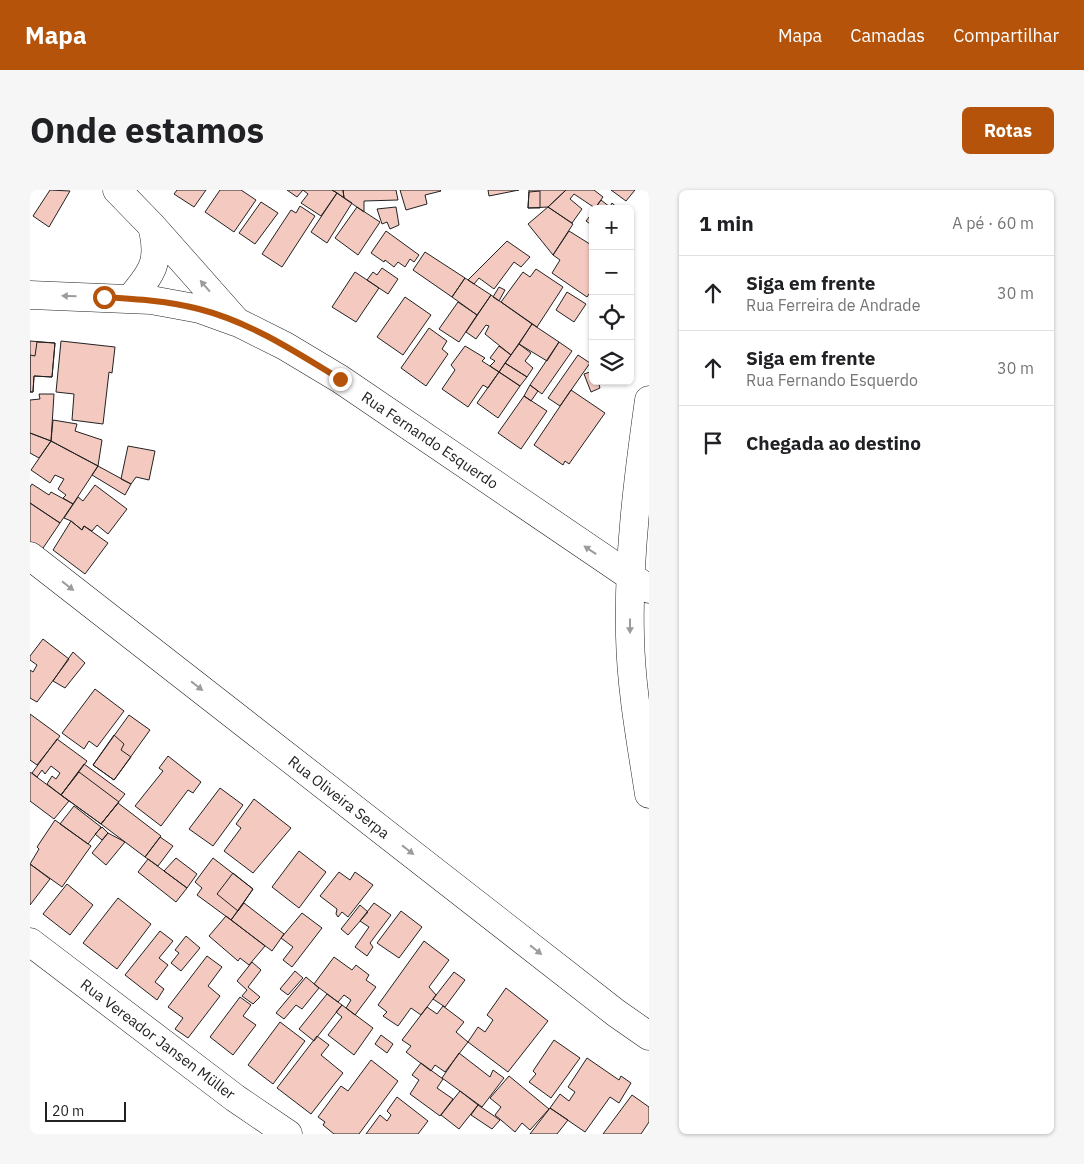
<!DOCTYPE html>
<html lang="pt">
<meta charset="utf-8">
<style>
body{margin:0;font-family:"IBM Plex Sans",sans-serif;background:#f6f6f6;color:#202124}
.controls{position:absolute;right:15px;top:15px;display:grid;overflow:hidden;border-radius:8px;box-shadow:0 1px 4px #0004}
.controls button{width:45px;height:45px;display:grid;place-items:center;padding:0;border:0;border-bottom:1px solid #e0e0e0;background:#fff;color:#202124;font:25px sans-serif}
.scale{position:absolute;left:15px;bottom:12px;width:81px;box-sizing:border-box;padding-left:5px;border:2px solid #222;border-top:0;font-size:14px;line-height:18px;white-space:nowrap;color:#222;-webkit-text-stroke:4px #fff;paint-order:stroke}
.stop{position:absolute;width:15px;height:15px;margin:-11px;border:4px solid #b45309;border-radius:50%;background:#fff}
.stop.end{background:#b45309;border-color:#fff;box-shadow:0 1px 5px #0008}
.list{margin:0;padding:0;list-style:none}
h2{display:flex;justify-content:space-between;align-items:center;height:65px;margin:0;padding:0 20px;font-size:21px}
h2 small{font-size:16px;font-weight:400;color:#757577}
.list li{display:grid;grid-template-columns:32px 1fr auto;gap:15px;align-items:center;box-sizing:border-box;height:75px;padding:0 20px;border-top:1px solid #e0e0e0}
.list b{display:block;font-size:19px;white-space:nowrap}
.list p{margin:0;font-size:16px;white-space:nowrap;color:#757577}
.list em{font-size:16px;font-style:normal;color:#757577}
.icon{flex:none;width:28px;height:28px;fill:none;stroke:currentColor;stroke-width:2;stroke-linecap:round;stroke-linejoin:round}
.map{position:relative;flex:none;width:619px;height:944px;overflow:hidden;border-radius:8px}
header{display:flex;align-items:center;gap:30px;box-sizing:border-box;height:70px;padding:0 25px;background:#b45309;color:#fff}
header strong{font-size:24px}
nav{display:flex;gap:28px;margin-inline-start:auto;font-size:18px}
.intro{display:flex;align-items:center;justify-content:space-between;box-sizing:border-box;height:120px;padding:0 30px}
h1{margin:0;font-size:35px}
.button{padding:12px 22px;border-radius:8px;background:#b45309;color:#fff;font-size:18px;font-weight:700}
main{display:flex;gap:30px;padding:0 30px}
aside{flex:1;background:#fff;border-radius:8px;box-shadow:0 1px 4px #0004}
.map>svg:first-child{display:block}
</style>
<header>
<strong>Mapa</strong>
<nav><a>Mapa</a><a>Camadas</a><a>Compartilhar</a></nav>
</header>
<div class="intro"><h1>Onde estamos</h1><a class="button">Rotas</a></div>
<main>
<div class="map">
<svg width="619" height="944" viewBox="0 0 619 944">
<rect width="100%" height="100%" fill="#fff"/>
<path fill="#f3c9c0" stroke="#222" d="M20 0 40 1 19 37 3 26Z
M147 0H176L164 17 144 4Z
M190 0H211L226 10 204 42 175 22Z
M257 0H302L307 3 291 26 271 13 278 4 273 0 267 7Z
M302 0H313L314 8 307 3Z
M313 0H366L368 10 334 11V22L314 8Z
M370 0H410L411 1 395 5 397 14 376 20Z
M458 0H489L459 6Z
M499 0H536L518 17 498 18Z
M536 0H564L573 7 565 18 544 4 540 9 552 19 542 33 518 17Z
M581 0H605L596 11Z
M510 1V18H498L499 2Z
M307 3 322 13 297 53 281 42Z
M571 10 580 17 582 13 589 19H565Z
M231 12 248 23 225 54 209 43Z
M270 16 285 26 252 77 232 64 261 20 266 23Z
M327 17 350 32 328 65 305 48Z
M366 17 369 35 360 39 357 32 352 34 347 19Z
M518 17 543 34 523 65 498 34Z
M563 22V36L556 31Z
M356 41 389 65 384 72 380 69 375 77 368 72 364 77 355 70 354 72 341 63Z
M539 41 563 56V98L557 107 522 83 530 70 523 65Z
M477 51 500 67 491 77 484 72 464 99 449 88 444 94 438 90Z
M395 62 435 88 422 107 383 80Z
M352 78 368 89 358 104 337 90 343 82 347 85Z
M506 79 533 97 507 137 471 112 493 82 500 87Z
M325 82 349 98 326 132 302 117Z
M435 88 461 105 447 125 422 107Z
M469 97 475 100 469 111 463 107Z
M537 102 556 114 544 132 526 120Z
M461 105 502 134 481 165 455 144 459 136 456 135 446 149 436 142Z
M375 107 401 125 373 165 347 147Z
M428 112 447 125 429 152 409 139Z
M502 134 529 152 517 171 489 154Z
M399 138 417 151 412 159 418 164 396 196 371 178Z
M0 151 25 153 22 187 4 186 3 202H0Z
M31 151 85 157 82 183 79 182 73 234 42 230 44 204 26 202Z
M7 152 25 153 22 187 4 186 3 202H0V165L5 166Z
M529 152 542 161 512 204 500 195Z
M489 154 501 163 495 171 503 178 497 187 475 173Z
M435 156 455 168 452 171 469 182 458 198 453 195 438 217 412 199 425 180 421 175Z
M469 156 481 165 469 182 460 176 465 171 460 168Z
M548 165 560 173 530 216 518 208Z
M475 173 497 187 490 196 469 182Z
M563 181V191H568L570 198 561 202 554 184Z
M469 182 490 196 468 228 447 213Z
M500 195 508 201 501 211 494 206Z
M541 200 575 223 539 274 535 271 533 275 504 255Z
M9 204H24L21 251 0 243V210L10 209Z
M494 206 517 221 491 259 468 243Z
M23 230 47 234 45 241 72 250 68 276 21 251Z
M0 243 21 251 9 268 0 263Z
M21 251 68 276 43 314 33 308 36 305 28 299 34 289 25 285 20 293 1 280Z
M98 256 125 261 119 290 106 287 101 294 91 289Z
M68 276 101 294 95 305 62 285Z
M2 294 19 305 21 302 43 314 30 333 0 313V297Z
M65 295 97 319 78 344 67 335 62 341 54 336 52 340 41 331 34 328 48 307 53 311Z
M0 313 30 333 9 364 0 358Z
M41 331 52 340 54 336 78 353 55 384 23 360Z
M13 449 39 469 7 512 0 508V480L3 482 7 475 0 470V466Z
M43 462 55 473 35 498 23 491Z
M65 499 94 521 67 557 59 551 54 559 32 543Z
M0 524 30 546 7 575 0 570Z
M99 525 120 540 84 590 63 575Z
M84 545 94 554 91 560 101 567 84 590 63 575Z
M27 549 57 571 31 605 17 594 22 586 26 589 30 583 21 576 15 584 12 580 7 587 2 583Z
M138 566 171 592 163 603 158 600 131 636 105 616 133 581 129 578Z
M54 574 95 604 71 634 31 605Z
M0 582 39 611 24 629 0 611Z
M49 582 89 612 71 634 31 605Z
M190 598 213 615 183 656 159 639Z
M224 609 261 638 223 683 194 661 211 638 206 634Z
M88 613 131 646 115 667 71 634Z
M44 616 71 637 58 654 30 634Z
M25 630 61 656 32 697 0 674 9 659 7 657Z
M72 637 78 643 72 650 65 644Z
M78 643 95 652 76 675 62 663Z
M130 647 143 656 128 676 115 667Z
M269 661 296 682 269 718 242 697Z
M146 668 167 684 157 698 134 681Z
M183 668 223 699 201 730 167 705 172 698 165 692Z
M118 669 157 698 146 712 108 682Z
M0 674 20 689 0 715Z
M309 682 320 690 325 682 343 695 318 727 312 722 308 727 306 724 307 719 290 706Z
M203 683 223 699 208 721 187 704Z
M37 694 63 715 40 745 13 724Z
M88 708 121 734 87 779 53 753Z
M214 713 254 744 242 761 201 730Z
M344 713 361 725 340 753 343 757 337 766 325 757 339 737 330 731Z
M330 715 338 722 318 745 311 739Z
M371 721 392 737 369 768 347 753Z
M272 723 292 738 262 777 253 770 263 757 251 748Z
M196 726 235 756 219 775 210 768 208 771 179 746Z
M130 741 143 751 129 768 138 775 125 792 134 799 127 810 95 785Z
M156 746 170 758 151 781 141 773 149 763 145 760Z
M394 751 419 770 399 797 406 805 391 825 381 818 368 836 353 826 357 822 348 815Z
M177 766 192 777 178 796 190 806 158 848 145 839 153 828 138 817Z
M304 767 322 780 326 775 339 785 336 790 346 797 325 825 316 818 321 810 314 805 308 812 284 794Z
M222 772 231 780 218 797 230 807 223 814 212 806 217 800 207 791Z
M265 781 273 788 258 805 250 799Z
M424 782 435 790 415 817 403 809Z
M276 787 289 798 272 819 266 815 254 829 246 823Z
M476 798 518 831 478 882 438 852 448 837 455 842 463 830 457 825Z
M297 804 312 815 284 851 269 839Z
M210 807 221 815 213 826 226 835 203 865 180 847Z
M312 815 343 838 324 865 298 845 312 827 306 822Z
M413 816 434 832 426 842 438 852 415 882 405 875 401 881 376 862 381 856 372 850 397 817 407 824Z
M250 832 275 851 243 894 218 875Z
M351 845 363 854 357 863 345 854Z
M287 846 299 855 291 865 313 883 281 924 247 898Z
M524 850 550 868 521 908 499 892 506 884 503 881Z
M429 863 460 887 463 880 474 888 452 917 412 888Z
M557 868 589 890 591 886 601 893 589 913 580 907 555 942 520 918 530 904 539 911 545 902 538 897Z
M341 870 368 891 329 944H304L293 935 295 932 288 927 311 896 318 901Z
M391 873 413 889 407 898 423 909 410 926 380 904 389 890 382 885Z
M479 886 519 919 500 940 492 933 485 942 465 925 471 917 460 908Z
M430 901 448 915 429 939 411 925Z
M602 905 619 917V932L611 944H573Z
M367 907 398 931 388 944H336L350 925 357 931 361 925 357 921Z
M448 915 470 930 462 939 441 925Z
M520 918 538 930 527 944H500Z"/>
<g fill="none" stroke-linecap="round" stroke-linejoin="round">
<defs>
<path id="minor" d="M87 0 122 36 207 132 255 156 310 189 619 399
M0 105 121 110 170 119 206 132
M100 109C123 82 131 71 122 36
M619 210C608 288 598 367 600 446 601 499 611 552 619 604
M0 366 586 823 619 846
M0 752 205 908 258 944"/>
</defs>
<use href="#minor" stroke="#222" stroke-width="29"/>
<use href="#minor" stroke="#fff" stroke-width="28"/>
</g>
<defs><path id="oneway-solid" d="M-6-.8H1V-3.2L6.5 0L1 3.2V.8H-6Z" transform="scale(1.25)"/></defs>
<g fill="#9c9c9c">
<use href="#oneway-solid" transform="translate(175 96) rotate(-131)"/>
<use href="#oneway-solid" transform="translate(39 106) rotate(-179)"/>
<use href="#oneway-solid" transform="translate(560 360) rotate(-146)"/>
<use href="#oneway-solid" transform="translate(38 396) rotate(38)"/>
<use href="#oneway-solid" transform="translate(600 436) rotate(90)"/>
<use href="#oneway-solid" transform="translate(167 496) rotate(38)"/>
<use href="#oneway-solid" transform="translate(378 660) rotate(38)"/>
<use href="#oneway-solid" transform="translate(506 760) rotate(38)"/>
</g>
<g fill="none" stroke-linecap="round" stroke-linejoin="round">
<path stroke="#b45309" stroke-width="6" d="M74 107C106 109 138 111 169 119 220 132 266 162 310 189"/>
</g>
<g text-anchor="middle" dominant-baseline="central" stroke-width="4" stroke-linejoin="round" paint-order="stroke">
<g font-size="15" fill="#222" stroke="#fff">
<text transform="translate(400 250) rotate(34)">Rua Fernando Esquerdo</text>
<text transform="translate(309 607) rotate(38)">Rua Oliveira Serpa</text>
<text transform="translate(128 849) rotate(37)">Rua Vereador Jansen Müller</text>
</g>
</g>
</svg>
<div class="controls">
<button>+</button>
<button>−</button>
<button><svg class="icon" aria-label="locate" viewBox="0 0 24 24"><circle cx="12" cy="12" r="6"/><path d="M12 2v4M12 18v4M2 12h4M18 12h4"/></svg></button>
<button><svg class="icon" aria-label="layers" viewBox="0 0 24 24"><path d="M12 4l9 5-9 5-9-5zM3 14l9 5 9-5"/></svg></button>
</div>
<div class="scale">20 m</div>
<div class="stop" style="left:74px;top:107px"></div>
<div class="stop end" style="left:310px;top:189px"></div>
</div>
<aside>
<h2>1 min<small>A pé · 60 m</small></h2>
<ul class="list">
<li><svg class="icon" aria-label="ahead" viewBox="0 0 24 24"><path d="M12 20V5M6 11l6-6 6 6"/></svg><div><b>Siga em frente</b><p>Rua Ferreira de Andrade</p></div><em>30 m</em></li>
<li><svg class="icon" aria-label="ahead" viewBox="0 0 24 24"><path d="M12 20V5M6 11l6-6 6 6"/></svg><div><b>Siga em frente</b><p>Rua Fernando Esquerdo</p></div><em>30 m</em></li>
<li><svg class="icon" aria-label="arrive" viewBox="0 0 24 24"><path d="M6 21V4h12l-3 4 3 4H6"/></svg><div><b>Chegada ao destino</b></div></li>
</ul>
</aside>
</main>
